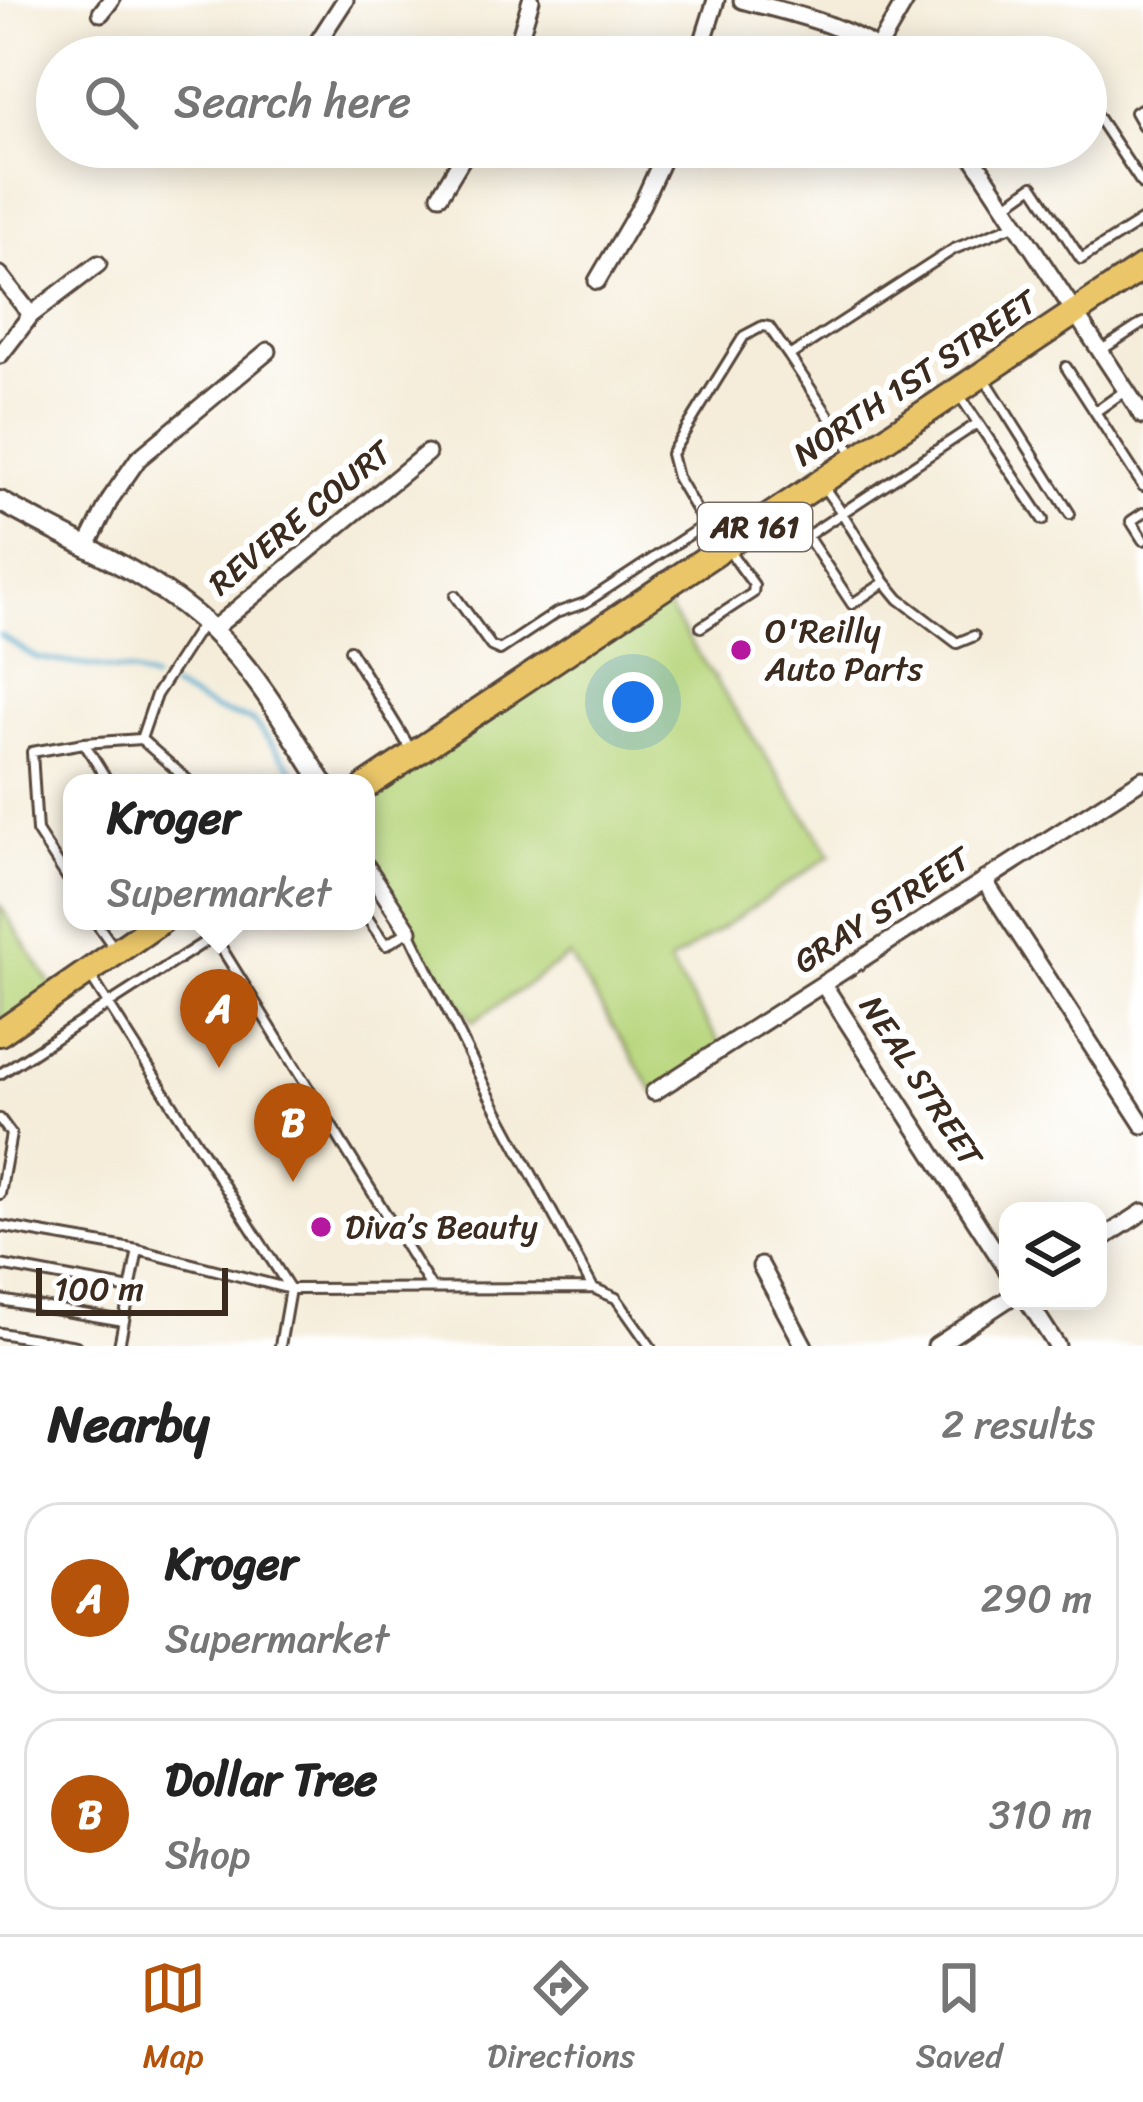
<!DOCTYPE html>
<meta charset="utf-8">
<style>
body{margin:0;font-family:Sriracha,sans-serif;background:#f6f6f6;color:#222}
.controls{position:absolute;right:36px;bottom:36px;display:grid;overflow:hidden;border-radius:24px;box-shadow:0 6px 30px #0003}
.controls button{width:108px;height:108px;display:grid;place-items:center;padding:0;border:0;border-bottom:3px solid #e0e0e0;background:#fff;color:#222;font:60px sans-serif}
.scale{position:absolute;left:36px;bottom:30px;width:192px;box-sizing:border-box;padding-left:12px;border:6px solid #3b2a1e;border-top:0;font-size:33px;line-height:42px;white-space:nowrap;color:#3b2a1e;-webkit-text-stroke:9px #fff;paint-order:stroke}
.you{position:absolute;left:633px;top:702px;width:42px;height:42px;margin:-30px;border:9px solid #fff;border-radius:50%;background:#1a73e8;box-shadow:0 0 0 18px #1a73e833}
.badge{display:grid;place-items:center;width:78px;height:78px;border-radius:50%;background:#b45309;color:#fff;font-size:39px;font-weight:700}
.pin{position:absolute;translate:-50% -99px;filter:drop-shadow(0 3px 6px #0008)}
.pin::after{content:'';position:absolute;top:63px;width:42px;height:36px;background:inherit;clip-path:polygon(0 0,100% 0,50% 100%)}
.popup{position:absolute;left:63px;top:774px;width:312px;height:156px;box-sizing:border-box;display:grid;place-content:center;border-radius:24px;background:#fff;filter:drop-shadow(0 3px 9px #0005);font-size:39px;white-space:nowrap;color:#767676}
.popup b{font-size:45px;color:#222}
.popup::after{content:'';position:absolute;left:50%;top:100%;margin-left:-24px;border:24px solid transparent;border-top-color:#fff}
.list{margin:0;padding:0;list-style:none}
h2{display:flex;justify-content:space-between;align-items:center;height:156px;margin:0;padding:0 48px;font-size:51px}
h2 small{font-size:39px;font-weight:400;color:#767676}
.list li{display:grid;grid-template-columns:78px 1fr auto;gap:36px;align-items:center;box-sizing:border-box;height:192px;margin:0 24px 24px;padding:0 24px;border:3px solid #e0e0e0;border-radius:36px}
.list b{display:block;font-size:45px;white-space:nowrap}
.list p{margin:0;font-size:39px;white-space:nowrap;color:#767676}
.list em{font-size:39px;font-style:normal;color:#767676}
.icon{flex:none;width:66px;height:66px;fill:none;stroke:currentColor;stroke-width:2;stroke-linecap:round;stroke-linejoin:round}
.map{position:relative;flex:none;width:1143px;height:1346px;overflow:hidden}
.search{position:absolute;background:#fff;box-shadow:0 6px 30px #0003;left:36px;right:36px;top:36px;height:132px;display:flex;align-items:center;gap:30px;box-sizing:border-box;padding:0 42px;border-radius:66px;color:#767676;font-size:45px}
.sheet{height:588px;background:#fff}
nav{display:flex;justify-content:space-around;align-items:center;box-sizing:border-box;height:168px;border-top:3px solid #e0e0e0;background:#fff;font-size:33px;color:#767676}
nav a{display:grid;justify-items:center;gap:6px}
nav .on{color:#b45309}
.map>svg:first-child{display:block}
</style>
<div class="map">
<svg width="1143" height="1346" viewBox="0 0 1143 1346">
<rect width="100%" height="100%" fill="#fff"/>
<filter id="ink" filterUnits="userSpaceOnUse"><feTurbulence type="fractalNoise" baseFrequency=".00833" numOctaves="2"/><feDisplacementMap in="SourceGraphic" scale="24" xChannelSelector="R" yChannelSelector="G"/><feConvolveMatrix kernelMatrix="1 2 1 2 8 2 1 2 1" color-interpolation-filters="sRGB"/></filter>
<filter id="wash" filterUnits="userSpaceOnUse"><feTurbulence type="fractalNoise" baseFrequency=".004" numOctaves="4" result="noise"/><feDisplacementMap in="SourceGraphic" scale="48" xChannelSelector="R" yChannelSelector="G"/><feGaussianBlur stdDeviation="2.7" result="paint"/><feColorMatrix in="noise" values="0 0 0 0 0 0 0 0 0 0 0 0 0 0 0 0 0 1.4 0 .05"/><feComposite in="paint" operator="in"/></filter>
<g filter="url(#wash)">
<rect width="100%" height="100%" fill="#f5edda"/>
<path fill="#b8d67d" stroke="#7a804e" stroke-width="3" d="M658 593 831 855 669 963 723 1048 654 1092 569 956 473 1022 366 866V786Z
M0 905 56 992 0 1033Z"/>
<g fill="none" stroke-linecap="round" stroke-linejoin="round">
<path stroke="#50aacd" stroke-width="4.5" d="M0 635 36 658 132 672 153 680
M171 687 216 710 253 721 299 777"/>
</g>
</g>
<g filter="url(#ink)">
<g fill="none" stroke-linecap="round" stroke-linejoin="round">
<defs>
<path id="service" d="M1089 104 1143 185
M1143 108 1135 112 1143 126
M1005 206 1033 186 1081 259 1143 220
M1100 351 1143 323
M1066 367 1143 486
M985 379 1070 514
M960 396 1043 520
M1095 412 1126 390
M855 456 789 356 954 249 1014 225
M823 486 842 513 978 423
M842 513 885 582 852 604 807 536Z
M1143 513 1131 521 1143 540
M716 544 677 477 671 454 744 336 763 326 769 327 789 356
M885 582 899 599 957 643 974 636
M455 596 491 646 500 650 556 613 585 603 704 525
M701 627 753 593 754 585 727 548
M350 650 410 748
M84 743 141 739
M191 783 141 739 156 695 203 623
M72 885 37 831 32 752 84 743 109 783
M366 916 386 945 409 931 489 1095 593 1288
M95 921 115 949
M214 936 431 1287
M91 977 290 1289 138 1250
M0 1074 214 936 204 921
M0 1119 11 1134 0 1194
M0 1226 138 1250 119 1346
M0 1265 130 1289
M0 1300 124 1321
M0 1333 76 1346
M280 1346 290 1289 593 1288 616 1298 650 1346"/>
<path id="minor" d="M742 0C793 14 847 24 889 57
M101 13 111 0
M878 48 906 0
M308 57 345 0
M514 57 531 0
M698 57 716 0
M966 147 1143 416
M440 195 469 147
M0 275 31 315
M597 281 642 204 668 147
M0 355 31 315 98 264
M86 548 111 498 138 459 268 351
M212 630 427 453
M366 866 409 931
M984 880 1143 1125
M823 984 1008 1271
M654 1092 1143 779
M1098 1241 1143 1212
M761 1266 804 1346
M1028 1301 1057 1346
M936 1346 1008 1299"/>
<path id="tertiary" d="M0 501C71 542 155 573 214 632 259 675 290 732 323 783"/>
<path id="primary" d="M366 786 1143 267
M0 1033 161 921"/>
</defs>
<use href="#service" stroke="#57473a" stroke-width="14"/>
<use href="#minor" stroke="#57473a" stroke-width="21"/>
<use href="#tertiary" stroke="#57473a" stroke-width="24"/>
<use href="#primary" stroke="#57473a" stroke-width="30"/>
<use href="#service" stroke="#fff" stroke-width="8"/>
<use href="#minor" stroke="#fff" stroke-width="15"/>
<use href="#tertiary" stroke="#fff" stroke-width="18"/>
<use href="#primary" stroke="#ebc669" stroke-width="24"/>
</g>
</g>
<g fill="#b5179e" stroke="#fff" stroke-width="4.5">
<circle cx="741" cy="650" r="12"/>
<circle cx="321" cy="1227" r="12"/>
</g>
<g text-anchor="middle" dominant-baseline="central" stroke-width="12" stroke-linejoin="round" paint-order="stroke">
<rect fill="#fff" stroke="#766a62" stroke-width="3" x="698" y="503" width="114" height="48" rx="9"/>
<g font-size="30" font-weight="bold" fill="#3b2a1e">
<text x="755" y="527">AR 161</text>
</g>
<g font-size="33" fill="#3b2a1e" stroke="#fff">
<text transform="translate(915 378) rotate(-34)">NORTH 1ST STREET</text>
<text transform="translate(300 518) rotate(-39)">REVERE COURT</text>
<text transform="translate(882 910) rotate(-33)">GRAY STREET</text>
<text transform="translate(921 1081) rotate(57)">NEAL STREET</text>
</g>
<g font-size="33" fill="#3b2a1e" stroke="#fff" text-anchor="start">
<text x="765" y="631">O'Reilly<tspan x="765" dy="38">Auto Parts</tspan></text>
<text x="345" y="1227">Diva’s Beauty</text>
</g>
</g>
</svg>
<div class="controls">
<button><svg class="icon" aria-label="layers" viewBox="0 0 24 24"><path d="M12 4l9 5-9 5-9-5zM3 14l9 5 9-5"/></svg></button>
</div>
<div class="scale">100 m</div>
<div class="you"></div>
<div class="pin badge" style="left:219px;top:1068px">A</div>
<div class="popup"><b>Kroger</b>Supermarket</div>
<div class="pin badge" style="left:293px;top:1182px">B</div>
<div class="search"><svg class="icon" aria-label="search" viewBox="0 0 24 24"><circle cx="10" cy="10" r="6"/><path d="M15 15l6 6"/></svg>Search here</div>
</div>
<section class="sheet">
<h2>Nearby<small>2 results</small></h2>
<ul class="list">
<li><span class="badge">A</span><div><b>Kroger</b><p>Supermarket</p></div><em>290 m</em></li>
<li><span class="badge">B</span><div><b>Dollar Tree</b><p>Shop</p></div><em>310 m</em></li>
</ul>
</section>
<nav>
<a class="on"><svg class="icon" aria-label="map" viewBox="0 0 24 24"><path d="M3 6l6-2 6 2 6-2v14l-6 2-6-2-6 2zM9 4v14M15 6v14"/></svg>Map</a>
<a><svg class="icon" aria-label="directions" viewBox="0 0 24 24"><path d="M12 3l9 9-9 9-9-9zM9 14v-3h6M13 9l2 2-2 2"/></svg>Directions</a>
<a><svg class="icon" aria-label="saved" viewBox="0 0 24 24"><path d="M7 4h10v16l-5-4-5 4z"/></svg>Saved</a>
</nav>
